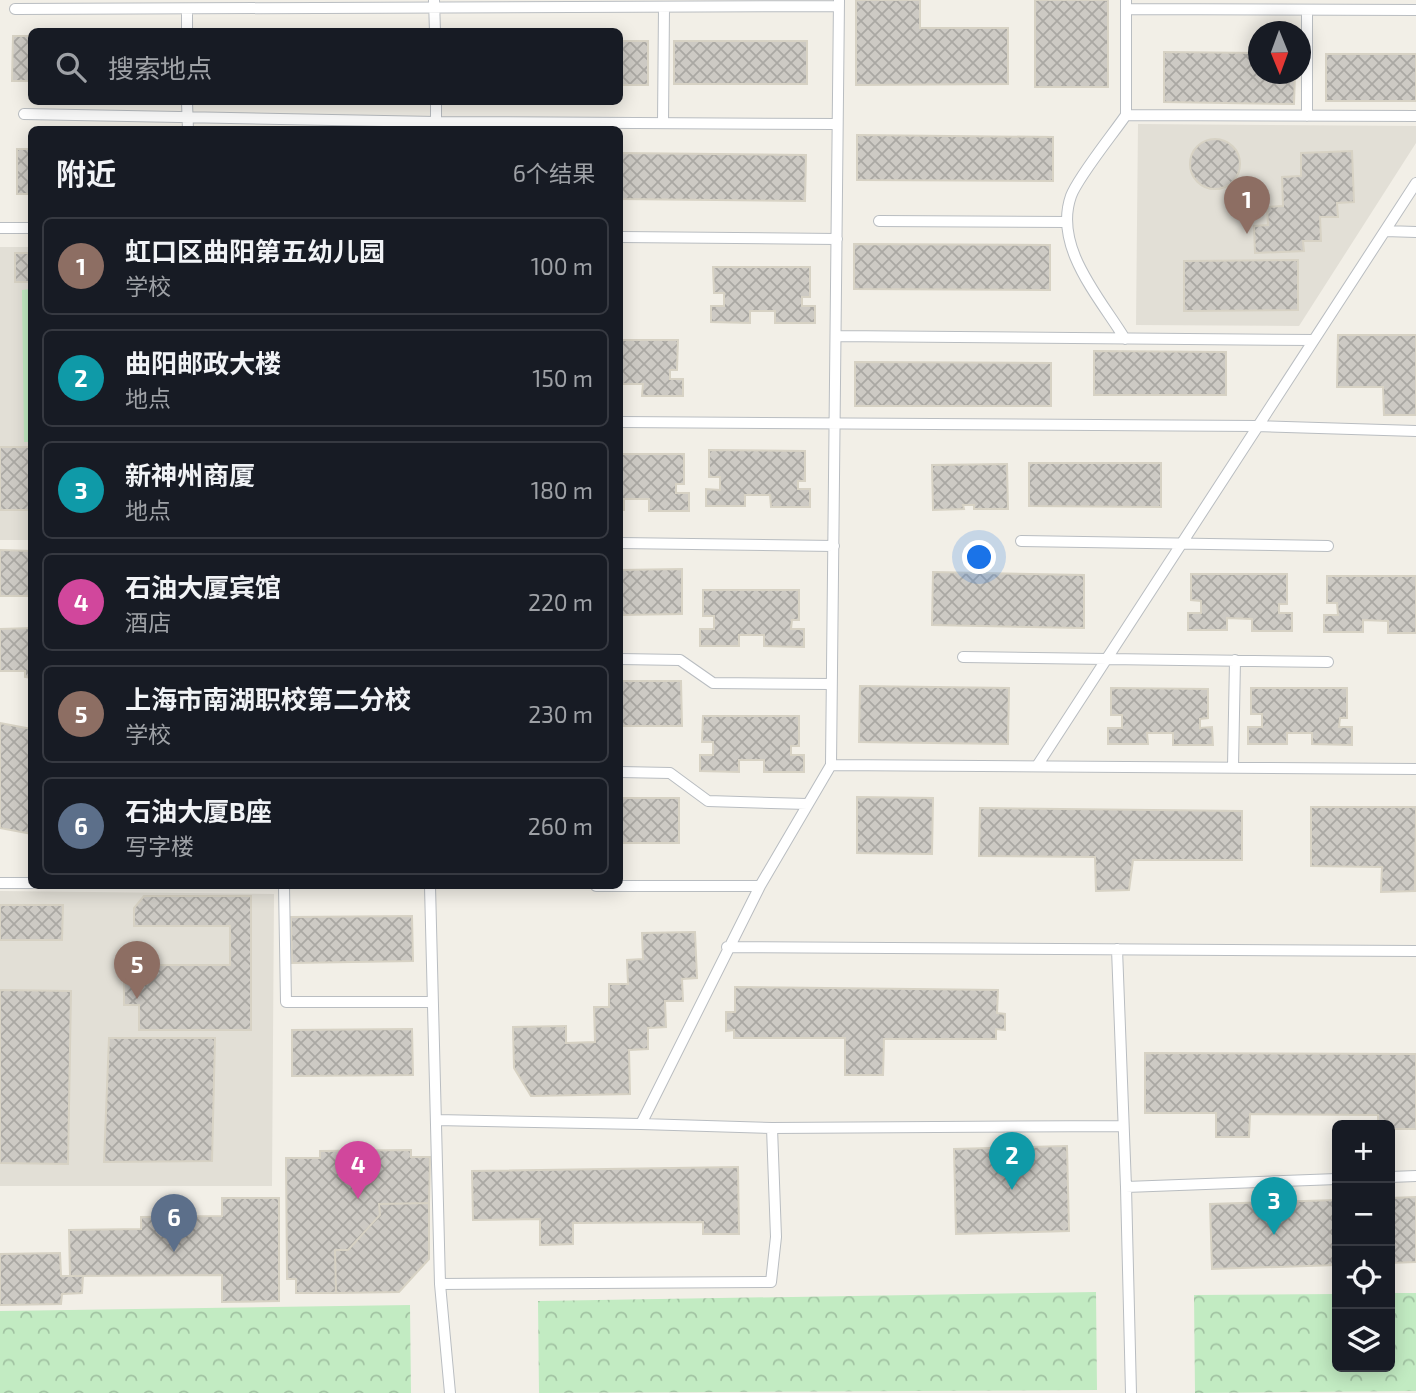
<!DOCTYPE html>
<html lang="zh">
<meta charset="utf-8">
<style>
body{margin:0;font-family:"Exo 2","Noto Sans SC",sans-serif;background:#20242c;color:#f1f3f6}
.controls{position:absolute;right:21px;bottom:21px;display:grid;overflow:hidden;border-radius:10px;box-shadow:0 4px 18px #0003}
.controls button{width:63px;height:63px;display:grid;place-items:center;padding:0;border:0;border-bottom:2px solid #363941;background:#171b24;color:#f1f3f6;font:35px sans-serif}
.compass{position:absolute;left:1248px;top:21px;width:63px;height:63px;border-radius:50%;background:#171b24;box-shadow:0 4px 18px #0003;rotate:179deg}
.you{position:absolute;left:980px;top:558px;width:24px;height:24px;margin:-18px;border:5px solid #fff;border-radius:50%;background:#1a73e8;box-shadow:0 0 0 10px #1a73e833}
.badge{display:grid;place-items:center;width:46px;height:46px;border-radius:50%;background:#fb3724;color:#fff;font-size:23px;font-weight:700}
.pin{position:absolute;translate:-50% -58px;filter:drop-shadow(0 2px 4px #0008)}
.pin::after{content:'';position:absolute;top:37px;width:24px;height:21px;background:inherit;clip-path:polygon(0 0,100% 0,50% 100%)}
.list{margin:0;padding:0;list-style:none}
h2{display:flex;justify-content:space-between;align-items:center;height:91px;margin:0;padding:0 28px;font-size:30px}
h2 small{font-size:23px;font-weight:400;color:#9ea1a6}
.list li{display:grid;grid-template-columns:46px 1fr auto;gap:21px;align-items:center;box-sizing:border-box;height:98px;margin:0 14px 14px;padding:0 14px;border:2px solid #363941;border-radius:10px}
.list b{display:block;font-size:26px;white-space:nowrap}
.list p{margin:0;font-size:23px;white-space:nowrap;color:#9ea1a6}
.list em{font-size:23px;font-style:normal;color:#9ea1a6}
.icon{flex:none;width:38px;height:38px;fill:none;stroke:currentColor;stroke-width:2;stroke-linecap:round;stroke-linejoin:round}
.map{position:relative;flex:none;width:1416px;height:1393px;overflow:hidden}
.search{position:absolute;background:#171b24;box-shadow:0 4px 18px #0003;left:28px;top:28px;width:595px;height:77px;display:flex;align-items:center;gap:18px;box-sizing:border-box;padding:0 24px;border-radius:10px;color:#9ea1a6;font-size:26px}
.panel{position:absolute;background:#171b24;box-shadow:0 4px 18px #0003;left:28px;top:126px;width:595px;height:763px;border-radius:10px}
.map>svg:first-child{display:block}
</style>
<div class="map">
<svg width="1416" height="1393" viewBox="0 0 1416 1393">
<defs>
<pattern id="forest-crowns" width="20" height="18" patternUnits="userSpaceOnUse" patternTransform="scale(1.75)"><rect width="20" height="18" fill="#c2ebc2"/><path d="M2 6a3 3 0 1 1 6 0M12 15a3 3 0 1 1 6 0" fill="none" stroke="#a1c2a2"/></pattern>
<pattern id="building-cross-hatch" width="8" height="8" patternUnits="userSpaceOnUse" patternTransform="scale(1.75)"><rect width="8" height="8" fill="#cdcac4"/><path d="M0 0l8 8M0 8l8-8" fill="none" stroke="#aaa8a3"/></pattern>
</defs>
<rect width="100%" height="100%" fill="#f2efe7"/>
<path fill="#e2dfd6" d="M1138 124 1416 126V143L1299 326 1136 325Z
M0 247H31V540H0Z
M0 891 274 894 272 1186H0Z"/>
<path fill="url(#forest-crowns)" d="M1096 1292 1097 1390 539 1393 538 1301Z
M1390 1293H1416V1391L1195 1393 1194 1295 1337 1294V1367H1390Z
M410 1305 411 1393H0V1311Z"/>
<path fill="#c2ebc2" d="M31 289 32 442H24L22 290Z"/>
<path fill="url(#building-cross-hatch)" stroke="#d7d2c4" stroke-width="2" d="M856 0H920V28H1008V84L856 85Z
M1035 0H1108V87H1035Z
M13 36H32V81H12Z
M620 41H648V85H620Z
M674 41H807V84H674Z
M1164 52 1258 53V74H1295L1294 104 1164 102Z
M1326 54H1416V101H1326Z
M857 135 1053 137V181L857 180Z
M1190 164a25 25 0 1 1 50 0a25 25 0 1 1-50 0Z
M17 149H32V194H17Z
M1352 151 1354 202 1337 203 1338 217H1320L1321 241H1303L1304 251 1255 253 1254 226 1268 225 1267 207 1283 206 1282 177 1301 176V153Z
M620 153 806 155 805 201 620 199Z
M854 244 1050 245V290L854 289Z
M15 253H32V282H15Z
M1298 260V310L1184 311V261Z
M713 267H810V297H802V306H815V323H775V311H750V323L711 322V306H724V293H714Z
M1338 335H1416V415H1384L1383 387H1337Z
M620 340H678L677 370H670V379H683V396H642L643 384H620Z
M1094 351 1226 352V395H1094Z
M855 362 1051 363V406H855Z
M0 447H32V510H0Z
M709 450 805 451V481H798V489H810V507H771L770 495H745V506H706V489L720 490V477H709Z
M620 454H684V484H676V493H689V511H649V499H624V510H620Z
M1029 463H1161V507L1029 506Z
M1007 464 1008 509H974V505H963L964 509 933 510 932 465Z
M0 550 32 551V596H0Z
M682 569V614L620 615V570Z
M933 572 1084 575V628L932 625Z
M1191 574H1287V604H1279V613H1292V631H1252V619L1227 618V630H1188V613H1201V601L1191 600Z
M1327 576H1416V633H1388V621L1363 620V632H1324V615H1338L1337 603H1327Z
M703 590H799V620H792L791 629H804V647L764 646V635H739V646H700V629H714V616H703Z
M32 628V678L25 677V671H0V629Z
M620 681H681L682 726H620Z
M860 686 1009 688 1008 744 859 742Z
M1111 688 1208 689V718L1200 719V728L1212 727 1213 745H1173V733H1147L1148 744H1108V728H1122V715H1111Z
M1251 688H1347V718H1340L1339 727H1352V745L1312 744V733H1287V744H1248V727H1262V714H1251Z
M703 716H799V746H791V755H804V772H764V760H739V772L700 771V755H713V742H702Z
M0 723 32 729V834L0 828Z
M857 797 933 798 932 854 857 853Z
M620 798H679V843H620Z
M1311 807H1416L1415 891 1381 892 1382 867 1311 866Z
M980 808 1242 811V860H1133L1129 890 1096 891 1095 857 979 856Z
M144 896H251V1030H139V1005H124V965H230V926H134V908Z
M0 905H63L62 940H0Z
M412 916 413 961 292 963 291 917Z
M695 932 697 978 682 979 683 1001H665L666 1027 648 1028V1049L629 1050 630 1094 531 1096 514 1068 513 1027 566 1026V1043L595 1042 594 1007H609V984H628L627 960 643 959 642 933Z
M735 987 998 990 997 1013 1005 1014V1030L996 1029V1039H884L883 1075H845V1038H734V1030L726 1031V1012H735Z
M0 990 71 991 68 1164 0 1163Z
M412 1029 413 1075 292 1076V1030Z
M109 1038H215L212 1161 104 1162Z
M1145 1053 1416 1054V1129H1390V1125H1378V1115L1250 1114 1249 1137H1216V1113H1145Z
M1067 1146 1069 1231 956 1234 954 1149Z
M411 1150V1157H430L429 1203 379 1204 380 1215 348 1250H335L336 1293H296V1279H287L286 1158H320V1151Z
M738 1167 739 1234H703V1222L573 1223V1244L540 1245V1219L473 1220 472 1171Z
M1416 1197V1262L1390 1263V1198Z
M222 1198H279V1301L222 1302V1275L70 1276 69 1230 141 1229V1217L222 1216Z
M1337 1200V1265L1212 1269 1210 1204Z
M429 1203V1259L399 1292 336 1293 335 1250H348L380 1215 379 1204Z
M60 1253 61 1276H83L82 1293 62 1294 61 1304 0 1305V1254Z"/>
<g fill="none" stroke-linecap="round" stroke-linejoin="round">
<defs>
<path id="lane" d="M434 0 435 32
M839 0 831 765 1416 769
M15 9 839 6
M187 9V32
M1126 9 1416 10
M187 102 188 130
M436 102V130
M24 114 436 122 837 124
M1126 115V0
M1307 116V10
M663 123 664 7
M879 221 1067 222
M0 228H32
M1385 231 1416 232
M620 237 837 239
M836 336 1314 340
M1125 339C1100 298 1053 247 1071 196 1078 177 1113 134 1126 115L1416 116
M620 422 1256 426 1416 431
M1021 541 1328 546
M620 543 834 546
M963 657 1328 662
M620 659 680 660 713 683 831 684
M1037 766 1416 183
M1233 767 1235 660
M620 772 670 773 708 801 807 804
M0 883H32
M284 886 286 1002H431
M430 886 440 1284 450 1393
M596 886H760L831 765
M727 947 1416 951
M1117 949 1126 1187
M436 1120 641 1124 760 886
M641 1124 772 1128
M1390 1177 1416 1176
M440 1284 771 1282 776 1237 772 1128 1123 1126
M1131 1393 1126 1187 1337 1179"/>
</defs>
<use href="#lane" stroke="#b9bdc1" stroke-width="12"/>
<use href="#lane" stroke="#fff" stroke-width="10"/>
</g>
</svg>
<div class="controls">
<button>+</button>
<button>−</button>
<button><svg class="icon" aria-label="locate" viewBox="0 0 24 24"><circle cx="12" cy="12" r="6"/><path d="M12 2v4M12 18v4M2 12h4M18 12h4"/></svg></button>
<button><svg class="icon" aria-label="layers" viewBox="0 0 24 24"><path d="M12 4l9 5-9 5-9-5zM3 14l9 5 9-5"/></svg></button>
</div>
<svg class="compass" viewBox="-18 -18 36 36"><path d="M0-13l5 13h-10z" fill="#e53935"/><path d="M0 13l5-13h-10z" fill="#9ea1a6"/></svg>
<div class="you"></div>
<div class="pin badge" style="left:1247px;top:234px;background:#8d6e63">1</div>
<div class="pin badge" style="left:1012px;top:1190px;background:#0f9aa8">2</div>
<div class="pin badge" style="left:1274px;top:1235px;background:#0f9aa8">3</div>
<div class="pin badge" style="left:358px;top:1199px;background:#d1479c">4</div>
<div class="pin badge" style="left:137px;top:999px;background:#8d6e63">5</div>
<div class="pin badge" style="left:174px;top:1252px;background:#5c6f8a">6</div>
<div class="search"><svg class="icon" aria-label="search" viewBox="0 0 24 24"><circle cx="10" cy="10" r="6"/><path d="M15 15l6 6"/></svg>搜索地点</div>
<section class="panel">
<h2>附近<small>6个结果</small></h2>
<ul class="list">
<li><span class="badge" style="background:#8d6e63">1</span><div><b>虹口区曲阳第五幼儿园</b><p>学校</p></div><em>100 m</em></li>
<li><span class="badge" style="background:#0f9aa8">2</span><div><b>曲阳邮政大楼</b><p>地点</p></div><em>150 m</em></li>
<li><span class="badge" style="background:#0f9aa8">3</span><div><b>新神州商厦</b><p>地点</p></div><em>180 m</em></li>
<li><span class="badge" style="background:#d1479c">4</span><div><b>石油大厦宾馆</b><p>酒店</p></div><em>220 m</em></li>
<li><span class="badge" style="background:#8d6e63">5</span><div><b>上海市南湖职校第二分校</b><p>学校</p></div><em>230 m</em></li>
<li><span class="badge" style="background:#5c6f8a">6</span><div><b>石油大厦B座</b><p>写字楼</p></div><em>260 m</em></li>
</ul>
</section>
</div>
